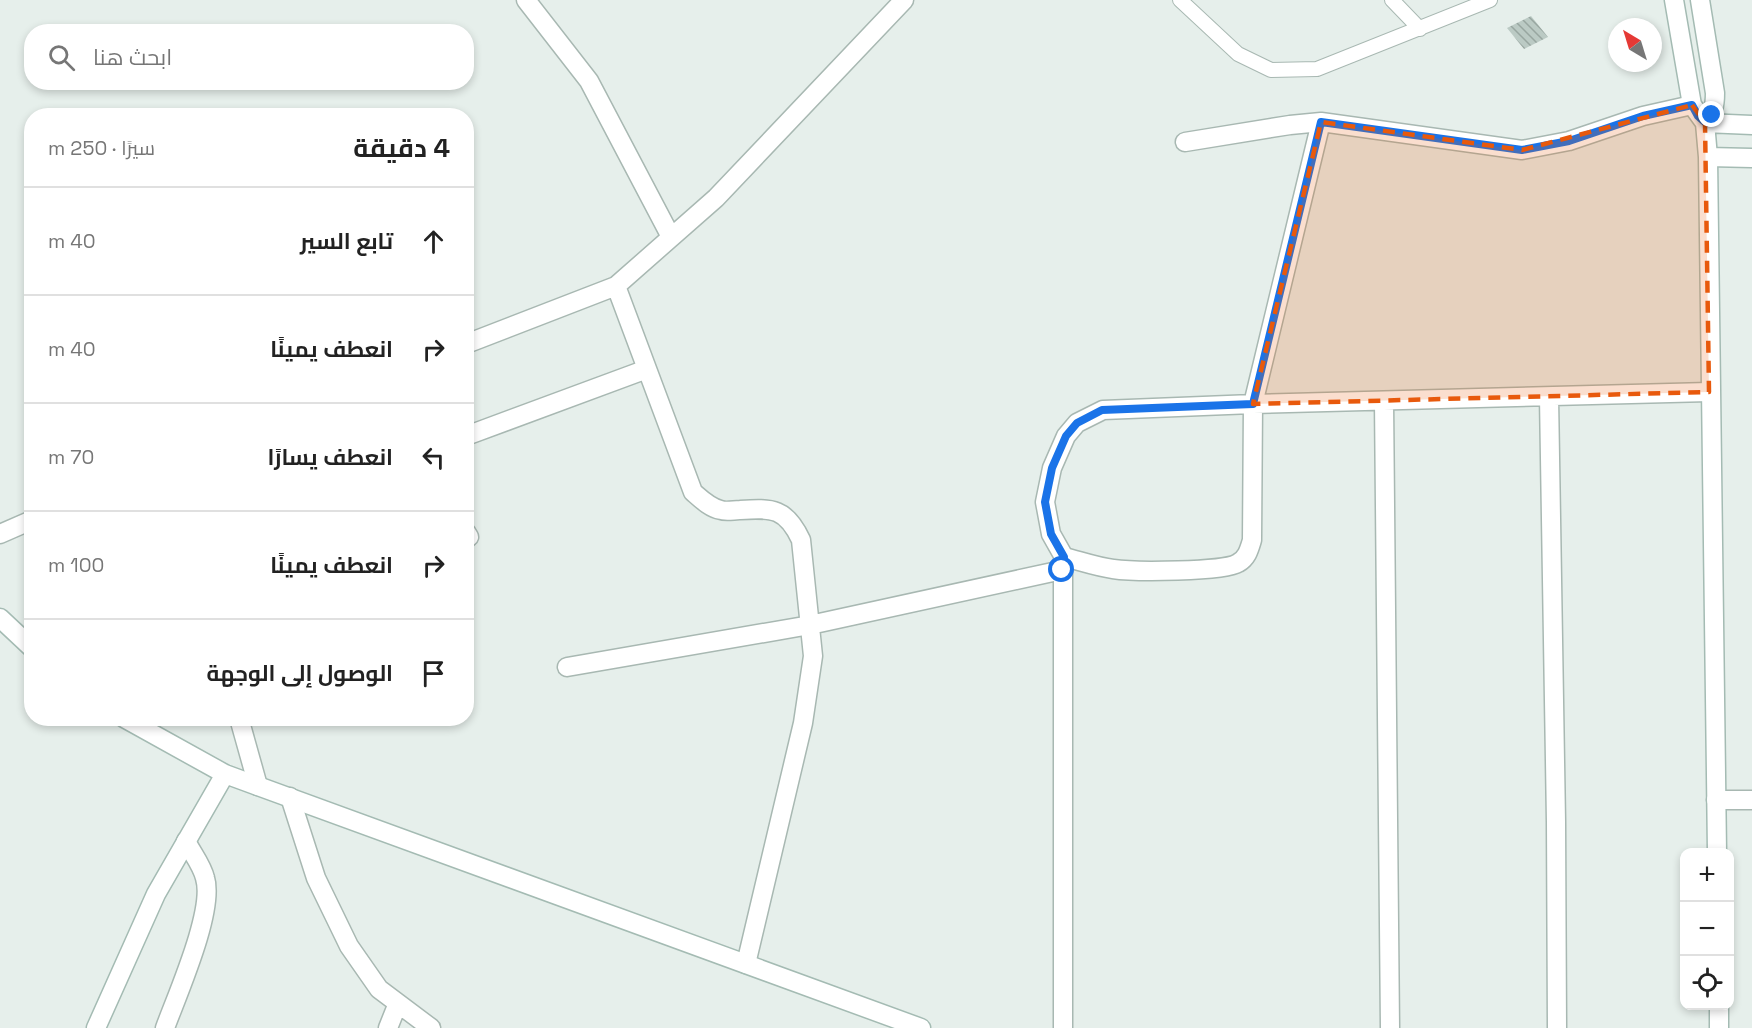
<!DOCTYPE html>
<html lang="ar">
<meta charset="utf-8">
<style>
body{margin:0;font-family:"Space Grotesk",Cairo,sans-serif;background:#f6f6f6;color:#222;direction:rtl}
.controls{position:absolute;right:18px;bottom:18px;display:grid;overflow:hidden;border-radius:12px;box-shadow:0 3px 9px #0003}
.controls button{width:54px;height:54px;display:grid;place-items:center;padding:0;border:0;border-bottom:2px solid #e0e0e0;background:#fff;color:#222;font:30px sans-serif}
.compass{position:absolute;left:1608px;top:18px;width:54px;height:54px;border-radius:50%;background:#fff;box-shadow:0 3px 9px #0003;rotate:322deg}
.stop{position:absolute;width:18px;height:18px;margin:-14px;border:4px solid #1a73e8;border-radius:50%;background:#fff}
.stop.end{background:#1a73e8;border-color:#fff;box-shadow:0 2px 6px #0008}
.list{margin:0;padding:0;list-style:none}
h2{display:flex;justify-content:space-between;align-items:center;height:78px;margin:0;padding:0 24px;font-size:26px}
h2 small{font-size:20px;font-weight:400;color:#767676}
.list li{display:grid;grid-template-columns:39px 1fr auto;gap:18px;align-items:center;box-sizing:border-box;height:108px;padding:0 24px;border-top:2px solid #e0e0e0}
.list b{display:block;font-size:22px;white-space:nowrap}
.list em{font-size:20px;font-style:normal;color:#767676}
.icon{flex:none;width:33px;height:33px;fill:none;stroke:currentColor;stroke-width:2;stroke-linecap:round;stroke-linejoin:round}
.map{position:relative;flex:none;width:1752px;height:1028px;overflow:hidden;direction:ltr}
.search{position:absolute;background:#fff;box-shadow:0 3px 9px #0003;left:24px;top:24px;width:450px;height:66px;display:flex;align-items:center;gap:15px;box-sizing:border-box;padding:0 21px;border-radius:24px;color:#767676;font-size:22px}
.panel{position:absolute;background:#fff;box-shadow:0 3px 9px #0003;left:24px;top:108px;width:450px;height:618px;border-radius:24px;direction:rtl}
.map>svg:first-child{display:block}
</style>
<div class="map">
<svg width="1752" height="1028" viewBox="0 0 1752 1028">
<defs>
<pattern id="building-back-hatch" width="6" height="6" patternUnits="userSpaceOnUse" patternTransform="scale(1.5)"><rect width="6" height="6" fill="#bbcac4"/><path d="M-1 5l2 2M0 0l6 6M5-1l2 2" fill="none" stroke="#98a6a0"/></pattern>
</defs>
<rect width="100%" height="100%" fill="#e6efeb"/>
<path fill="url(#building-back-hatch)" d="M1531 16 1548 37 1524 49 1507 28Z"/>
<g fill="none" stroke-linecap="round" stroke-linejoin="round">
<defs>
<path id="lane" d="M1180 0 1238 54 1271 70 1317 69 1490 0
M1392 0 1420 29"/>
<path id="street" d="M526 0 589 81 671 237
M1321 122 1253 404 1252 540C1249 550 1247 558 1238 563 1224 572 1133 572 1113 569 1097 567 1080 561 1064 557L1051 534 1045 502 1052 468 1066 436 1077 423 1103 410 1253 404 1709 392
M1185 142 1290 125 1321 122 1522 150 1569 141 1643 116 1692 105
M616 286 693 492C701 499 710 508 721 510 726 512 734 510 740 510 773 508 786 508 801 540L813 656 803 723 746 964
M466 344 616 286 716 198 904 0
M1549 397 1556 822 1557 1028
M1384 401 1390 1028
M466 436 647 369
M466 532 469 537
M0 534 32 520
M567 667 810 625 1062 570
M239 718 258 786
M290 797 316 878 349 946 379 989 431 1028
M1716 800H1752
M165 1028C177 995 215 910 205 878 202 865 192 853 186 841
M388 1028 398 1003
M1063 1028V559"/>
<path id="secondary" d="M1674 0 1692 105 1705 123 1708 157 1717 852
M1700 0 1715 93C1715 106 1713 114 1705 123
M1705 123 1752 125
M1708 157 1752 158
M0 618 32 648
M124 718 225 774 921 1028
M1719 1006V1028
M96 1028 156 894 225 774"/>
</defs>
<use href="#lane" stroke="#a8b8b2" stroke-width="16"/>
<use href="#street" stroke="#a8b8b2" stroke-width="21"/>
<use href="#secondary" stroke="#a4bbb3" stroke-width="21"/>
<use href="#lane" stroke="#fff" stroke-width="14"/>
<use href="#street" stroke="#fff" stroke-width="18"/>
<use href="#secondary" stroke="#fff" stroke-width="18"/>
</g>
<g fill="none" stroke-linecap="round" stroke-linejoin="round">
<path stroke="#1a73e8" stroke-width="8" d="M1062 570 1064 557 1051 534 1045 502 1052 468 1066 436 1077 423 1102 410 1253 404 1321 122 1522 150 1569 141 1643 116 1692 105 1698 116 1706 123 1712 115"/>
</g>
<path fill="#e8590c" fill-opacity="0.2" stroke="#e8590c" stroke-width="4.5" stroke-dasharray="12 8" stroke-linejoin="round" d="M1692 105 1705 123 1709 392 1253 404 1321 122 1522 150Z"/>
</svg>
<div class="controls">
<button>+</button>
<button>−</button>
<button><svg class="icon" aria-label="locate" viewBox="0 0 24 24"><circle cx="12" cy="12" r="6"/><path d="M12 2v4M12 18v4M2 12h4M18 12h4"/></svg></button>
</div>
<svg class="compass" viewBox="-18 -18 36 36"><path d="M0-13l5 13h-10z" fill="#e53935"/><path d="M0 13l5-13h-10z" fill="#767676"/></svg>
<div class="stop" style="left:1062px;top:570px"></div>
<div class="stop end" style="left:1712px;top:115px"></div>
<div class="search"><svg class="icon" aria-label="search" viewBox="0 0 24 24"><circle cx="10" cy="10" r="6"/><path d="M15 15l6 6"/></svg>ابحث هنا</div>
<section class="panel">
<h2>4 دقيقة<small>سيرًا · 250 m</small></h2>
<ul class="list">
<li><svg class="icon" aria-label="ahead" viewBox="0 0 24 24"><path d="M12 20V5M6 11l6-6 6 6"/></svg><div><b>تابع السير</b></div><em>40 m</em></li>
<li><svg class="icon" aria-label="right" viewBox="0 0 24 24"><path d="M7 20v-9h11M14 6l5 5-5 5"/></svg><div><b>انعطف يمينًا</b></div><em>40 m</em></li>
<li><svg class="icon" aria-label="left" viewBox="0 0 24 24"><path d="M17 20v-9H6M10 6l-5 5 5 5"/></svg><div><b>انعطف يسارًا</b></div><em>70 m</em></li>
<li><svg class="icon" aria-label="right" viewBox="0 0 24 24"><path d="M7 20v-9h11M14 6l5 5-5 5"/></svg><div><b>انعطف يمينًا</b></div><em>100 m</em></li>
<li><svg class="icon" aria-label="arrive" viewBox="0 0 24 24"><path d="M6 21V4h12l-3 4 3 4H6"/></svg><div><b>الوصول إلى الوجهة</b></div></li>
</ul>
</section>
</div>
